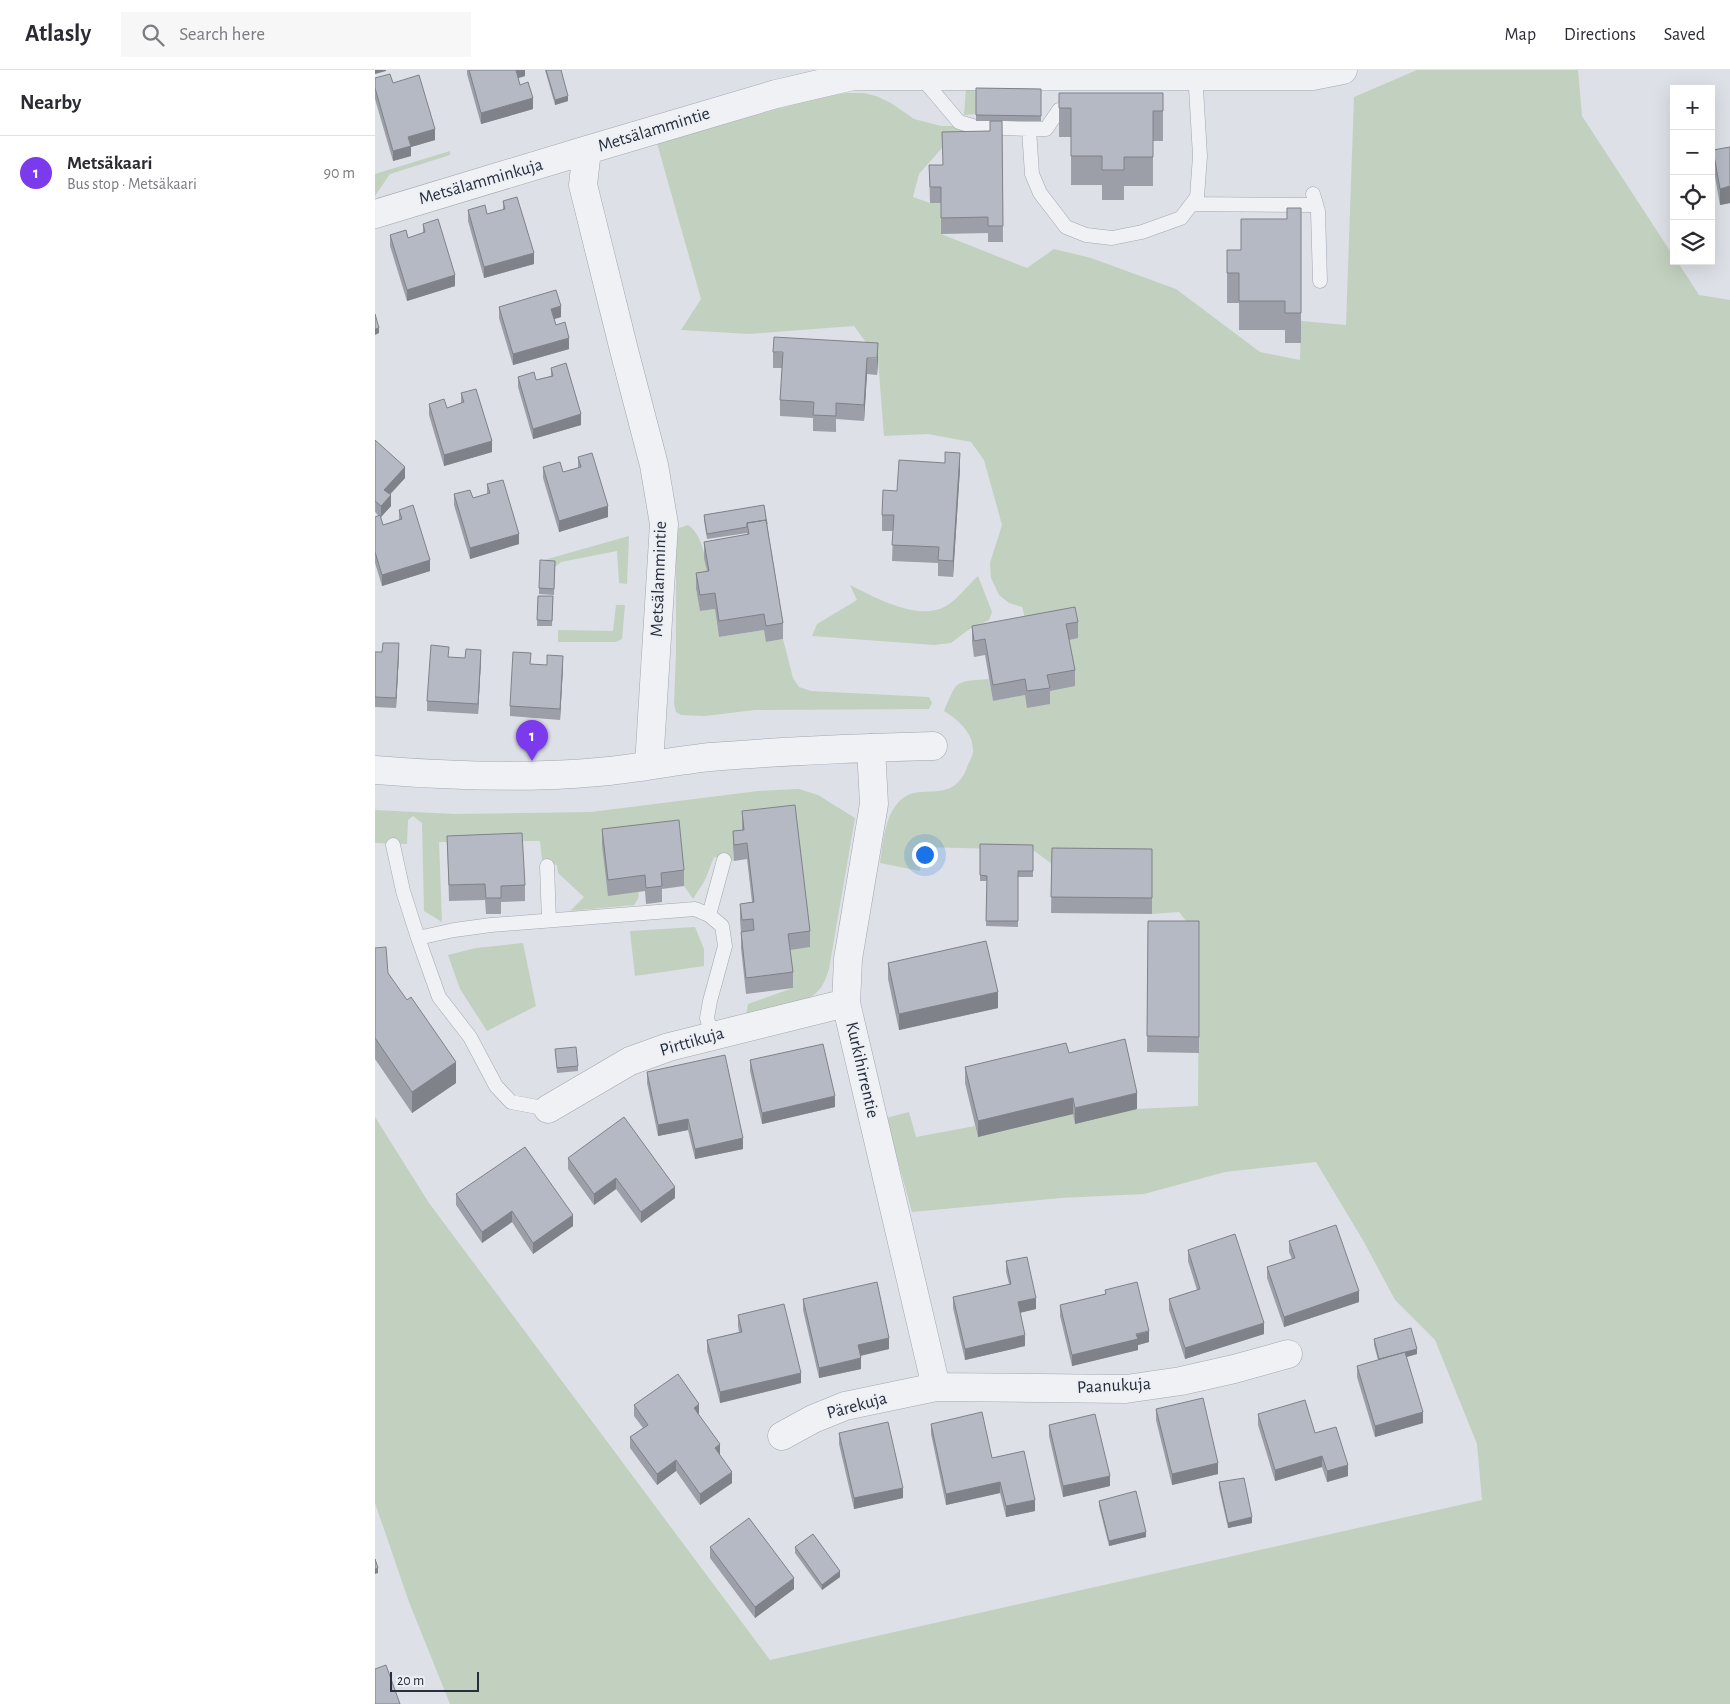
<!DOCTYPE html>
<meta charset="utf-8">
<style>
body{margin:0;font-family:"Alegreya Sans",sans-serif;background:#f7f7f7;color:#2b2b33}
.controls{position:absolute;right:15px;top:15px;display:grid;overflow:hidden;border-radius:0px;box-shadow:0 5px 20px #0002}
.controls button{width:45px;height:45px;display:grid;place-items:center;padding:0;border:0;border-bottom:1px solid #e1e1e2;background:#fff;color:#2b2b33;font:25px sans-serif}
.scale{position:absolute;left:15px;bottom:12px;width:89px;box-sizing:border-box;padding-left:5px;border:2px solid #272e3c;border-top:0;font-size:14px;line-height:18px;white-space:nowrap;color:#272e3c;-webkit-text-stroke:4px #eceff4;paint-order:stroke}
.you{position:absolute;left:549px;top:784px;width:18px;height:18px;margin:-12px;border:4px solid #fff;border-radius:50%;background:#1a73e8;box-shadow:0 0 0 8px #1a73e833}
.badge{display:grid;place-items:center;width:32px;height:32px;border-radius:50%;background:#7c3aed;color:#fff;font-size:16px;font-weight:700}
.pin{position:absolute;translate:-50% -41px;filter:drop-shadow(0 1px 2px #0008)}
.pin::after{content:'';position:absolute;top:26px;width:18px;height:15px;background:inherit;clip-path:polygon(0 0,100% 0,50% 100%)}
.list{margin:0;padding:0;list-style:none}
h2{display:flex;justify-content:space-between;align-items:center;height:65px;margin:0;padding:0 20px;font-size:21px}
h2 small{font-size:16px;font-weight:400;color:#7c7c81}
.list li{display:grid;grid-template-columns:32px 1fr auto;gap:15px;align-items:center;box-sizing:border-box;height:75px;padding:0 20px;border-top:1px solid #e1e1e2}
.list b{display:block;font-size:19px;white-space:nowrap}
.list p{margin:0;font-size:16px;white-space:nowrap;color:#7c7c81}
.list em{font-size:16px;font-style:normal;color:#7c7c81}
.icon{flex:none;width:28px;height:28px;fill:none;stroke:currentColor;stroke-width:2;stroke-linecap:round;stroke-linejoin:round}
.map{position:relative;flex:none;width:1355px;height:1634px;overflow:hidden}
header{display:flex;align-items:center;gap:30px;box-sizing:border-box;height:70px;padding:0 25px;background:#fff;border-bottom:1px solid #e1e1e2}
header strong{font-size:24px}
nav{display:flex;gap:28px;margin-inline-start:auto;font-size:18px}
.search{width:350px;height:45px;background:#f7f7f7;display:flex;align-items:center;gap:12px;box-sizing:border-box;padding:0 18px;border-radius:0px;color:#7c7c81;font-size:19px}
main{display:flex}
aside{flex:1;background:#fff}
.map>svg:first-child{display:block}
</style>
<header>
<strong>Atlasly</strong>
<div class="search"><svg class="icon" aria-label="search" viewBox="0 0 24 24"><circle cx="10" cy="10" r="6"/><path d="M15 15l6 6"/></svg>Search here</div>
<nav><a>Map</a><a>Directions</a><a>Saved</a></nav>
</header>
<main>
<aside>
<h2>Nearby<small></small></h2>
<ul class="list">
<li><span class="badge">1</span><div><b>Metsäkaari</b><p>Bus stop · Metsäkaari</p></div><em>90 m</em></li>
</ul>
</aside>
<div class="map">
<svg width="1355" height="1634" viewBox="0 0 1355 1634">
<rect width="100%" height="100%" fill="#dde0e6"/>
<path fill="#c2d0bf" d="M1042 0H1203L1207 46 1299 187V191H1302L1324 225 1355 230V1634H75L34 1532 0 1433V1047L54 1133 395 1590 1107 1430 1102 1374 1060 1270 1020 1230 989 1172 941 1092 850 1102 769 1124 686 1128 537 1142 511 1048 534 1042 541 1067 600 1056 603 1067 698 1044 701 1054 762 1039 823 1036 824 867 804 842 777 844V795L677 794 658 780 548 777 545 801 505 793C508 774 509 750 522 734 537 715 556 726 575 718 583 715 590 704 592 697 594 692 599 685 598 679 597 661 583 650 569 641 583 609 579 612 614 609L618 631 650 625 654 562 647 537 634 533 624 525 616 508 615 493 627 455 609 390 596 372 553 364 509 366 503 289 479 256 374 264 306 260 326 229 282 73 442 28 472 23H489L501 26 516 33 539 49 566 56H579L590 63 567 78 544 104 538 127 555 133H566V164L652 198 679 179 716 188 801 219 885 282 925 290 926 251 971 255 979 27Z
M591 19H658L602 23 601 44 589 45Z
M75 81V85L15 104 0 126V104Z
M313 455C331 468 331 497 334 517L321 519 325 541 340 539 344 567 389 560 392 572 408 569 418 608 424 617 436 621 554 627 557 633 554 639 380 640 330 646 306 645 301 642 299 634 301 584V459Z
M254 466 252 514 244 513 242 481 186 492 180 497 165 496 169 490Z
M603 506 617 542 614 550 593 560 576 573 559 575 437 566 442 554 482 530 475 515C501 528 544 552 571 536 583 529 593 515 603 506Z
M241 535H250L247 569 241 572H183V560L238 561Z
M424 719 443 725 480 748 454 899C451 908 448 917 441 923 429 935 389 941 371 945L373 934 418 918 369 776 358 777 359 791 339 787 330 810 318 829 309 816 304 766 264 822 263 829 259 835 195 841 209 827 183 803 182 795 167 790 165 771 64 772 67 852 49 841 47 753 38 746 33 750 32 774 0 773V740L80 744 216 742 383 721Z
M320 857 329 879V896L260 906 255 861Z
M148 873 161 936 112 961 85 919 73 885 101 878Z"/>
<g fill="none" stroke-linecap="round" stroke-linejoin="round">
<defs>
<path id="service" d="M546 7 584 52 601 57 654 59 657 104 665 123 691 157 711 165 737 168 767 162 806 148 822 127 825 86 820 1
M654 59H671L684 40 702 41
M938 124 943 141 945 211
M817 134 941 135
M18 775 28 821 43 868
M172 796 174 850
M334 845 349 790
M173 1039 136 1032 121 1016 95 967 64 927 43 868 79 860 116 855 320 839 334 845 347 856 350 876 335 931 332 948 337 966"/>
<path id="minor" d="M0 144 212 80
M496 678 499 734 473 889 471 933 561 1317
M274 695 289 454 279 395 250 284 208 115 212 80 401 24 478 6H938L968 0
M0 700C74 706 148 709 223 702 260 699 297 691 335 687 409 681 483 678 558 676
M173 1039 255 991 294 977 471 933
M407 1366 438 1349 470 1336 561 1317 751 1319 806 1311 859 1299 913 1284"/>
</defs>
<use href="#service" stroke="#a3a7b0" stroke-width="15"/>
<use href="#minor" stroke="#a3a7b0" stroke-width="29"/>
<use href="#service" stroke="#eff1f5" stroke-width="14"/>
<use href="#minor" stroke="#eff1f5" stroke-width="28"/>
</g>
<path fill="#9c9fa8" d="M92 0H150V6L143 8 145 15 158 39 106 54 92 4Z
M170 0H186L193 31 180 35Z
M0 8 18 13 60 70 36 77V86L18 91 0 29Z
M601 18 666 19V51H627L628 172H613V163L566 164V133H555L554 95H568L615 61V51H601Z
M684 23H788V71H778V116H749V130H727V115H696V67H684Z
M1355 77V133L1345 135 1338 96V80Z
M128 131 159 194 109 208 93 151V140L112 144 128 140Z
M926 138V273H910V260H864V233H852V180H866L912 149Z
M48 154 80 216 32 231 15 176V165L33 168 48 163Z
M124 237 186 247 179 249 181 255 194 279 138 295 124 248Z
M398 282 503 289 502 305 492 304 489 351 461 349V362L438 361V348L405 346V330L407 298H398Z
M176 298 206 355 158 369 143 317V307L161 310 176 306Z
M86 323 117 382 69 396 54 345V334L72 338 86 333Z
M0 370 30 408 15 425 16 436 6 447 8 455 24 450V440L55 501 7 516 0 493V447L4 446 0 442Z
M203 387 233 447 184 462 168 408V397L188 402 203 398Z
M585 399 578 507 563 506V493L517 491 518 461H507V445L522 421Z
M112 414 144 474 95 489 79 435V424L98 428 112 424Z
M389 435 408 553V569L391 572 389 560 344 567 340 539 325 541 321 519V503L332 501 329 488V472L372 465V463L332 469 329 450V445Z
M180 491 179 525 164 524V518Z
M163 526H178L177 556H162Z
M703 552V568L694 570 700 600V616L675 621V634L652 638 650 625 618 631 610 585 599 587 597 572V556Z
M0 582 24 584 21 638 0 637Z
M74 588 106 590 103 644 52 641V631Z
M156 594 188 597 185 650 135 646V636Z
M367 741 435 861V877L415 880 418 902V918L371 924 366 878V862L365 850V834L377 832 372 789 359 791 358 777V761L367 760Z
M227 759 309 800V816L287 819V832L271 834 270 821 233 826 227 775Z
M72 766 150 815V831L126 832V844H111L110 830 74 831Z
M605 774 658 775V807H643V857L611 856 612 811H605Z
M677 778 777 779V844L676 843Z
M773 851H824V983L772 982Z
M0 878 13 903 81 1013 37 1043 0 989Z
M513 893 623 938 524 960 513 909Z
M180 979 203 996V1001L182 1003Z
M694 983 762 1039 700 1054 698 1044 603 1067 590 1013V997Z
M375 990 460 1037 387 1054 375 1001Z
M272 1002 368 1079 320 1089 313 1060 283 1066 272 1013Z
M193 1088 300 1128 266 1153 241 1119 219 1135 193 1099Z
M81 1124 198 1156 158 1184 137 1152 107 1173 81 1135Z
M914 1171 984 1232 909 1257 892 1208V1197L917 1189 914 1182Z
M813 1180 889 1264 810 1289 794 1240V1229L822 1220 813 1191Z
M631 1191 661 1239 645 1243 650 1276 590 1290 578 1238V1227L634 1214 631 1202Z
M730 1220 774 1272 763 1275V1280L697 1296 685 1246V1235L730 1224Z
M428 1229 514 1279 486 1286V1299L444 1308 428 1240Z
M363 1245 426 1313 345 1333 332 1281V1270L364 1262 363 1256Z
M999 1269 1042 1284 1031 1287 1048 1353 1000 1367 982 1307V1296L1003 1290 999 1275Z
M259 1335 324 1345 357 1413 325 1435 301 1401 282 1415 255 1378V1367L268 1358 259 1346Z
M781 1339 843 1404 797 1415 781 1350Z
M883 1344 940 1363 973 1406 952 1412 947 1397 900 1411 883 1355Z
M556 1354 617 1388 660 1441 631 1447 625 1423 571 1435 556 1364Z
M674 1355 735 1416 688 1427 674 1366Z
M464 1363 528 1428 479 1439 464 1374Z
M844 1412 877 1453 853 1458 844 1418Z
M724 1431 771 1467 734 1476 724 1436Z
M335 1477 419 1519 380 1548 335 1488Z
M420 1477 465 1507 447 1520 420 1483Z"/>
<path fill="#7f8288" d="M0 0H11V1L0 4Z
M140 0H150V6L140 9Z
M193 26V31L180 35V30Z
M158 28V39L106 54V43Z
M60 59V70L36 77V86L18 91V81L33 67Z
M1355 116V133L1345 135V119Z
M159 183V194L109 208V197Z
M80 205V216L32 231V220Z
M186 236V247L176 250V239Z
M4 258V263L0 265V259Z
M194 268V279L138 295V284Z
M503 273V289L502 305V288Z
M492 288V304L489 351V335Z
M206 344V355L158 369V359Z
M117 371V382L69 396V385Z
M585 383V399L578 507V491Z
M30 397V408L9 430V420Z
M16 425V436L6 447V436Z
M233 436V447L184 462V451Z
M144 464V474L95 489V478Z
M55 490V501L7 516V505Z
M24 573V584L21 638V628Z
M106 580V590L103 644V634Z
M188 586V597L185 650V639Z
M623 922V938L524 960V944Z
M81 992V1013L37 1043V1022Z
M762 1023V1039L700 1054V1038Z
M460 1026V1037L387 1054V1043Z
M698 1028V1044L603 1067V1051Z
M313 1049V1060L283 1066V1055Z
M368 1068V1079L320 1089V1079Z
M241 1108V1119L219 1135V1124Z
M300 1117V1128L266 1153V1142Z
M137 1141V1152L107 1173V1162Z
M198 1145V1156L158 1184V1173Z
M984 1221V1232L909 1257V1247Z
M661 1228V1239L643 1243V1232Z
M889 1253V1264L810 1289V1278Z
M774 1261V1272L763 1275V1280L697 1296V1285Z
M650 1265V1276L590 1290V1279Z
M514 1268V1279L483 1286V1275Z
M1042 1279V1284L1004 1295V1289Z
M486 1288V1299L444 1308V1298Z
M426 1303V1313L345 1333V1322Z
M324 1334V1345L319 1338Z
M1048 1342V1353L1000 1367V1356Z
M345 1374V1385L340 1378Z
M947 1386V1397L900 1411V1400Z
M301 1390V1401L282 1415V1404Z
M843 1393V1404L797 1415V1404Z
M973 1395V1406L952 1412V1401Z
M357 1402V1413L325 1435V1424Z
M735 1406V1416L688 1427V1416Z
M625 1412V1423L571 1435V1424Z
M528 1418V1428L479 1439V1428Z
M660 1430V1441L631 1447V1436Z
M877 1447V1453L853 1458V1453Z
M771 1462V1467L734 1476V1471Z
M3 1498V1503L0 1504V1499Z
M465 1501V1507L447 1520V1515Z
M419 1508V1519L380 1548V1537Z"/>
<path fill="#b5b9c3" stroke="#7f8288" d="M94 0H141L145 15 153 12 158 28 106 43Z
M171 0H186L193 26 180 30Z
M15 4 18 13 44 5 60 59 33 67 36 76 18 81 0 18V8Z
M601 18 666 19V46L601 45Z
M684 23H788V41H778V87H749V100H727V86H696V38H684Z
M615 51H627L628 156H613V147L566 148V117H555L554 95H568L567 62 615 61Z
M1355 77V116L1345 119 1338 80Z
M142 127 159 183 109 197 93 140 110 135 112 144 130 139 128 131Z
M912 138H926V243H910V231H864V203H852V180H866V149H912Z
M63 149 80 205 32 220 15 165 31 160 33 168 50 162 48 154Z
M181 220 186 236 176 239 181 255 190 252 194 268 138 284 124 237Z
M0 244 4 258 0 259Z
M399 267 503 273 502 288H492L489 335 461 333V346L438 345 439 332 405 330 408 282H398Z
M191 293 206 344 158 359 143 307 159 302 161 310 178 306 176 298Z
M101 319 117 371 69 385 54 334 69 329 72 338 89 332 86 323Z
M0 370 30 397 9 420 16 425 6 436 0 431Z
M570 382 585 383 578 491 563 490 564 477 517 475 519 445H507L508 420 522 421 524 390 570 393Z
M217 383 233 436 184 451 168 397 185 392 188 402 206 397 203 387Z
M128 410 144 464 95 478 79 424 95 420 98 428 115 423 112 414Z
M38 435 55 490 7 505 0 482V447L5 445 8 455 27 449 24 440Z
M389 435 392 454 391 450 372 453V457L332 464 329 445Z
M391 450 408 553 391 556 389 544 344 551 340 523 325 525 321 503 334 501 329 472 374 464 372 453Z
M165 490 180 491 179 519 164 518Z
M163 526H178L177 551 162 550Z
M700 537 703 552 691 554 700 600 672 605 675 618 652 621 650 609 618 615 610 569 599 571 597 556Z
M8 573H24L21 628 0 627V582H7Z
M56 575 74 577 73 587 90 588 91 579 106 580 103 634 52 631Z
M138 582 156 583 155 594 172 595V585L188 586 185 639 135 636Z
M420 735 435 861 413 864 418 902 371 908 366 862 379 860 378 849 367 850 365 834 379 832 372 773 359 775 358 761 369 760 367 741Z
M304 750 309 800 286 803 287 816 271 818 270 805 233 810 227 759Z
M147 763 150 815 126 816V828H111L110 814 74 815 72 766Z
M605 774 658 775V801H643V851H611L612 806 605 805Z
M677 778 777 779V828L676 827Z
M773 851H824V967L772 966Z
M611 871 623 922 524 944 513 893Z
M11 877 13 903 32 930 36 927 81 992 37 1022 0 968V878Z
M750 969 762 1023 700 1038 698 1028 603 1051 590 997 691 973 694 983Z
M448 974 460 1026 387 1043 375 990Z
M201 977 203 996 182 998 180 979Z
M350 985 368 1068 320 1079 313 1049 283 1055 272 1002Z
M249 1047 300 1117 266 1142 241 1108 219 1124 193 1088Z
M150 1077 198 1145 158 1173 137 1141 107 1162 81 1124Z
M961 1155 984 1221 909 1247 892 1197 920 1188 914 1171Z
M860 1164 889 1253 810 1278 794 1229 825 1219 813 1180Z
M652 1187 661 1228 643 1232 650 1265 590 1279 578 1227 636 1214 631 1191Z
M502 1212 514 1268 483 1275 486 1288 444 1298 428 1229Z
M762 1212 774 1261 761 1264 763 1269 697 1285 685 1235 731 1224 730 1220Z
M409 1234 426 1303 345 1322 332 1270 367 1262 363 1245Z
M1036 1258 1042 1279 1004 1289 999 1269Z
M1030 1282 1048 1342 1000 1356 982 1296Z
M303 1304 324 1334 319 1338 345 1374 340 1378 357 1402 325 1424 301 1390 282 1404 255 1367 273 1355 259 1335Z
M828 1328 843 1393 797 1404 781 1339Z
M930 1330 940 1363 961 1357 973 1395 952 1401 947 1386 900 1400 883 1344Z
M607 1342 617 1388 649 1381 660 1430 631 1436 625 1412 571 1424 556 1354Z
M720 1344 735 1406 688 1416 674 1355Z
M513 1352 528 1418 479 1428 464 1363Z
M869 1408 877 1447 853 1453 844 1412Z
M761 1421 771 1462 734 1471 724 1431Z
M374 1448 419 1508 380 1537 335 1477Z
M438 1464 465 1501 447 1515 420 1477Z
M0 1489 3 1498 0 1499Z
M11 1595 25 1634H0V1599Z"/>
<g text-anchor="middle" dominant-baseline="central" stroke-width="4" stroke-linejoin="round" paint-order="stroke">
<g font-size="18" fill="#272e3c" stroke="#eceff4">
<text transform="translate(279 60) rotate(-17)">Metsälammintie</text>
<text transform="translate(106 112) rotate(-16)">Metsälamminkuja</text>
<text transform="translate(284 509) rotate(-88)">Metsälammintie</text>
<text transform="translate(317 972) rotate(-16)">Pirttikuja</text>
<text transform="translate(487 1000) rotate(77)">Kurkihirrentie</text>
<text transform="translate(739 1316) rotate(-3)">Paanukuja</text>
<text transform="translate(482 1336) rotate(-15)">Pärekuja</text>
</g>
</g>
</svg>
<div class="controls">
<button>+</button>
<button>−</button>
<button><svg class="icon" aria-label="locate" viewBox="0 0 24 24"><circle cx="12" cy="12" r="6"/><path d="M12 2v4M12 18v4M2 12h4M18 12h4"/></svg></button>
<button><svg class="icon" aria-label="layers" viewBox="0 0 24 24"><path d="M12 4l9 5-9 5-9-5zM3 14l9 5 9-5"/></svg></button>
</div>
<div class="scale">20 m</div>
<div class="you"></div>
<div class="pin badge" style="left:157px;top:691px">1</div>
</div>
</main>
